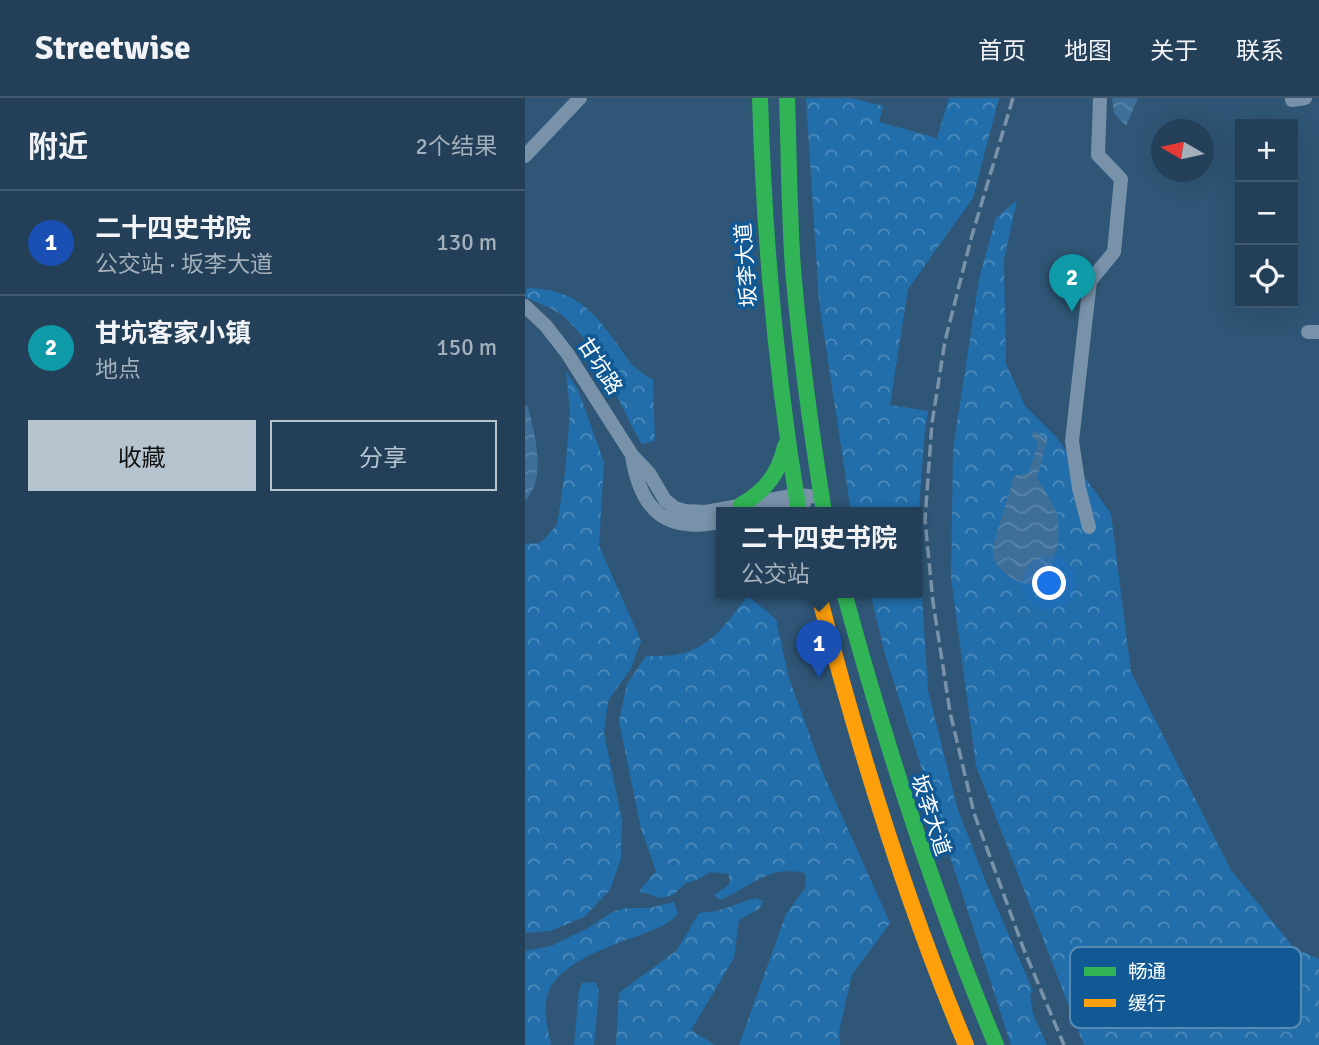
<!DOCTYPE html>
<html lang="zh">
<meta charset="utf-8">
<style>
body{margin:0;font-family:Signika,"Noto Sans SC",sans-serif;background:#2f4b61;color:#f1f3f6}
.controls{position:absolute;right:21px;top:21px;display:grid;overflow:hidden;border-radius:0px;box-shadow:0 7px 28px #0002}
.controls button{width:63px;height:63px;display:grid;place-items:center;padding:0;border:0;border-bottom:2px solid #40596e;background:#234058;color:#f1f3f6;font:35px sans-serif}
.compass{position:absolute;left:626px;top:21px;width:63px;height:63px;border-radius:50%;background:#234058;box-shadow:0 7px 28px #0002;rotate:279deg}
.you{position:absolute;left:525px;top:486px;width:24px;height:24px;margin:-18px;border:5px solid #fff;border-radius:50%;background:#1a73e8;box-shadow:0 0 0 10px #1a73e833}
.badge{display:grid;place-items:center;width:46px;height:46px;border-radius:50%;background:#b6c4cf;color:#fff;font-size:23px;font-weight:700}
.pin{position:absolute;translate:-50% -58px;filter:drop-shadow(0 2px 4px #0008)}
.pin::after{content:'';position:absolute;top:37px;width:24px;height:21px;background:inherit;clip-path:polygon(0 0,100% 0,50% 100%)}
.popup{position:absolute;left:191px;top:409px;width:206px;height:91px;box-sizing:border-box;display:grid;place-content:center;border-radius:0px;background:#234058;filter:drop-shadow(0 2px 5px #0005);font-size:23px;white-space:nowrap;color:#a3afba}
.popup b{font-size:26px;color:#f1f3f6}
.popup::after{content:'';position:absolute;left:50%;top:100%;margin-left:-14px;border:14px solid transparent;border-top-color:#234058}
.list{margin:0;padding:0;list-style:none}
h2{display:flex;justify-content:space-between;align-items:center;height:91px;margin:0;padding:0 28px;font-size:30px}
h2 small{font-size:23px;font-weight:400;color:#a3afba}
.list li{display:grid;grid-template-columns:46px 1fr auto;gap:21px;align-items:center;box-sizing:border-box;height:105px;padding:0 28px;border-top:2px solid #40596e}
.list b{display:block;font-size:26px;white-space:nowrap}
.list p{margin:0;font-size:23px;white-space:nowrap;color:#a3afba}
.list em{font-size:23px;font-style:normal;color:#a3afba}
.actions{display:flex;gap:14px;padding:21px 28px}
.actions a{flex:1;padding:16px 0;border:2px solid #b6c4cf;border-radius:0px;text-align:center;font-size:24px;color:#b6c4cf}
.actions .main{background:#b6c4cf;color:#111}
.icon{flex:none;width:38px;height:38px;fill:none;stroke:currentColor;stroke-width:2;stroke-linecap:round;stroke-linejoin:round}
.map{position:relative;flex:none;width:794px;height:947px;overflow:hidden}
header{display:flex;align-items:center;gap:42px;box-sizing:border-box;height:98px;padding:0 35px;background:#234058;border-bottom:2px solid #40596e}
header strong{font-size:33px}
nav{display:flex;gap:38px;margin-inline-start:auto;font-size:24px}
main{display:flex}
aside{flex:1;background:#234058}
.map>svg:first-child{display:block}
</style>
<header>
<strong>Streetwise</strong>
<nav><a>首页</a><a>地图</a><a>关于</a><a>联系</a></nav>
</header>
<main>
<aside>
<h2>附近<small>2个结果</small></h2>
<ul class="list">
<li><span class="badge" style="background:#1a4fb4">1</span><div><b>二十四史书院</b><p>公交站 · 坂李大道</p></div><em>130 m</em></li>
<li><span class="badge" style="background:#0f9aa8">2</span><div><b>甘坑客家小镇</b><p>地点</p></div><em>150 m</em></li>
</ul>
<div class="actions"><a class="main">收藏</a><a>分享</a></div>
</aside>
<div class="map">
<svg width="794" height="947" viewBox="0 0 794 947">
<defs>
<pattern id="forest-crowns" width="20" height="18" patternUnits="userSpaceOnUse" patternTransform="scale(1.75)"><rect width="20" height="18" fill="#226eaa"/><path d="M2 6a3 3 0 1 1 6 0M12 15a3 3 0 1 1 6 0" fill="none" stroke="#4e8bbb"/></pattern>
<pattern id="water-waves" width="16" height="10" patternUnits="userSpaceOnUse" patternTransform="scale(1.75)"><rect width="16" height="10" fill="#3d6f99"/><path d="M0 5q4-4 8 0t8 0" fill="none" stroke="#5a85a8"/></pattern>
</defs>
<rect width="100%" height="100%" fill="#2f5676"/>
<path fill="url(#forest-crowns)" d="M281 0H326L358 8 354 24 412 40 424 0H474L448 100 383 191 365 307 403 313 399 343 394 411 395 466 403 593 432 709 460 782 508 893 505 897 508 916 522 947H486L361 560 345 494H392V414H326L294 204Z
M492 102 479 162 481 266 500 308 532 340 586 416 606 574 706 772 769 850 794 861V947H559L451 668 426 479 428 351 454 181 471 120Z
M2 190C47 191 65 209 90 243 97 252 102 262 110 269 115 274 122 278 128 282L130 343 117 346C92 305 77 252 39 219 29 210 12 205 0 199Z
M41 273 53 292 79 364 74 448 116 543 106 570 83 603 79 635 97 722 96 760 85 792 59 819 25 833 0 835V446L15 445 32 427 40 375 45 313Z
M223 498 251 521 263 577 300 680 365 825 327 877 314 933 315 947H214L261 816 281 789 280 775C242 767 228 788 195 802L189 797 204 787V776L185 774 174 781 161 785 148 797 135 800 114 793 131 773 116 731 94 623 102 586 121 558C179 560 189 540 223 498Z
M230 800 238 803 234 811 214 822 209 860 166 932 190 947H91L94 895 152 852 174 815 192 813Z
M149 804 153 816C142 828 125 833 110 839 83 848 30 867 22 898 18 915 23 931 26 947H0V853L26 848 63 830 89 813 103 810H124Z
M70 884 74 892 69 947H49L54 892 57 885Z"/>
<path fill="url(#water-waves)" d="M587 0H613L601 28 589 15Z
M0 306 3 309C10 337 22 380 0 403Z
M510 332 522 343 512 380C518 391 527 402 531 414 538 430 531 475 513 484 497 491 473 474 468 459 468 458 468 449 468 448L489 378 503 375 513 346 506 337Z"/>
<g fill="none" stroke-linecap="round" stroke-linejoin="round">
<path stroke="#7892a9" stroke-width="14" d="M767 2 780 0
M0 58 55 0
M0 208 21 228 42 255 107 357 124 375 140 402 150 410 160 413 181 414 271 397 296 399
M783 234H794
M107 358C116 413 140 435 196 424
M246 414 279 406
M564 429 554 390 547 343 565 183 589 154 596 81 573 57 575 0"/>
<path stroke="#30b455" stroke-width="16" d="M235 0C239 139 251 277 274 414
M262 0C264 57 264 114 268 171 275 252 286 333 299 414
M216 407C240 393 254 376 260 348
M319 494C361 648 409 799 471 947"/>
<path stroke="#ff9f0a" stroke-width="16" d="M293 494C333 649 379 800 441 947"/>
<path stroke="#7a92a9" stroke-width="3.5" stroke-dasharray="12 5" stroke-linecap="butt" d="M488 0 446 141 420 243 407 325 400 422 408 504 425 614 449 715 499 852 539 947"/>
</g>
<g text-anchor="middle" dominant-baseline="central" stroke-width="7" stroke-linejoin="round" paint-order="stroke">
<g font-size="21" fill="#fff" stroke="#115994">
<text transform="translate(221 167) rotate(-94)">坂李大道</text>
<text transform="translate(75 268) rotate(57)">甘坑路</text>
<text transform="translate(406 717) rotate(72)">坂李大道</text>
</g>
</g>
<rect x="545" y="849" width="231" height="81" rx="10" fill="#115994" stroke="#588bb4" stroke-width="2"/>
<rect x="559" y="869" width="32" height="9" fill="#30b455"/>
<rect x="559" y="901" width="32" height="8" fill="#ff9f0a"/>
<g font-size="19" fill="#fff">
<text x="603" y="880">畅通</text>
<text x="603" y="912">缓行</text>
</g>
</svg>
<div class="controls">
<button>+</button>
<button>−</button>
<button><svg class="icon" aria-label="locate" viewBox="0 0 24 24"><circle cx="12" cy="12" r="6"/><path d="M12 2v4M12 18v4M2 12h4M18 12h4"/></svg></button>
</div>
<svg class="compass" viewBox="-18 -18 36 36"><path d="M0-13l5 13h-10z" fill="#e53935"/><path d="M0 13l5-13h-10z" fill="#a3afba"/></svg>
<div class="you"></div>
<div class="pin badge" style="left:294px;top:580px;background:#1a4fb4">1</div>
<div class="popup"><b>二十四史书院</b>公交站</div>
<div class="pin badge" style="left:547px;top:214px;background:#0f9aa8">2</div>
</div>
</main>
